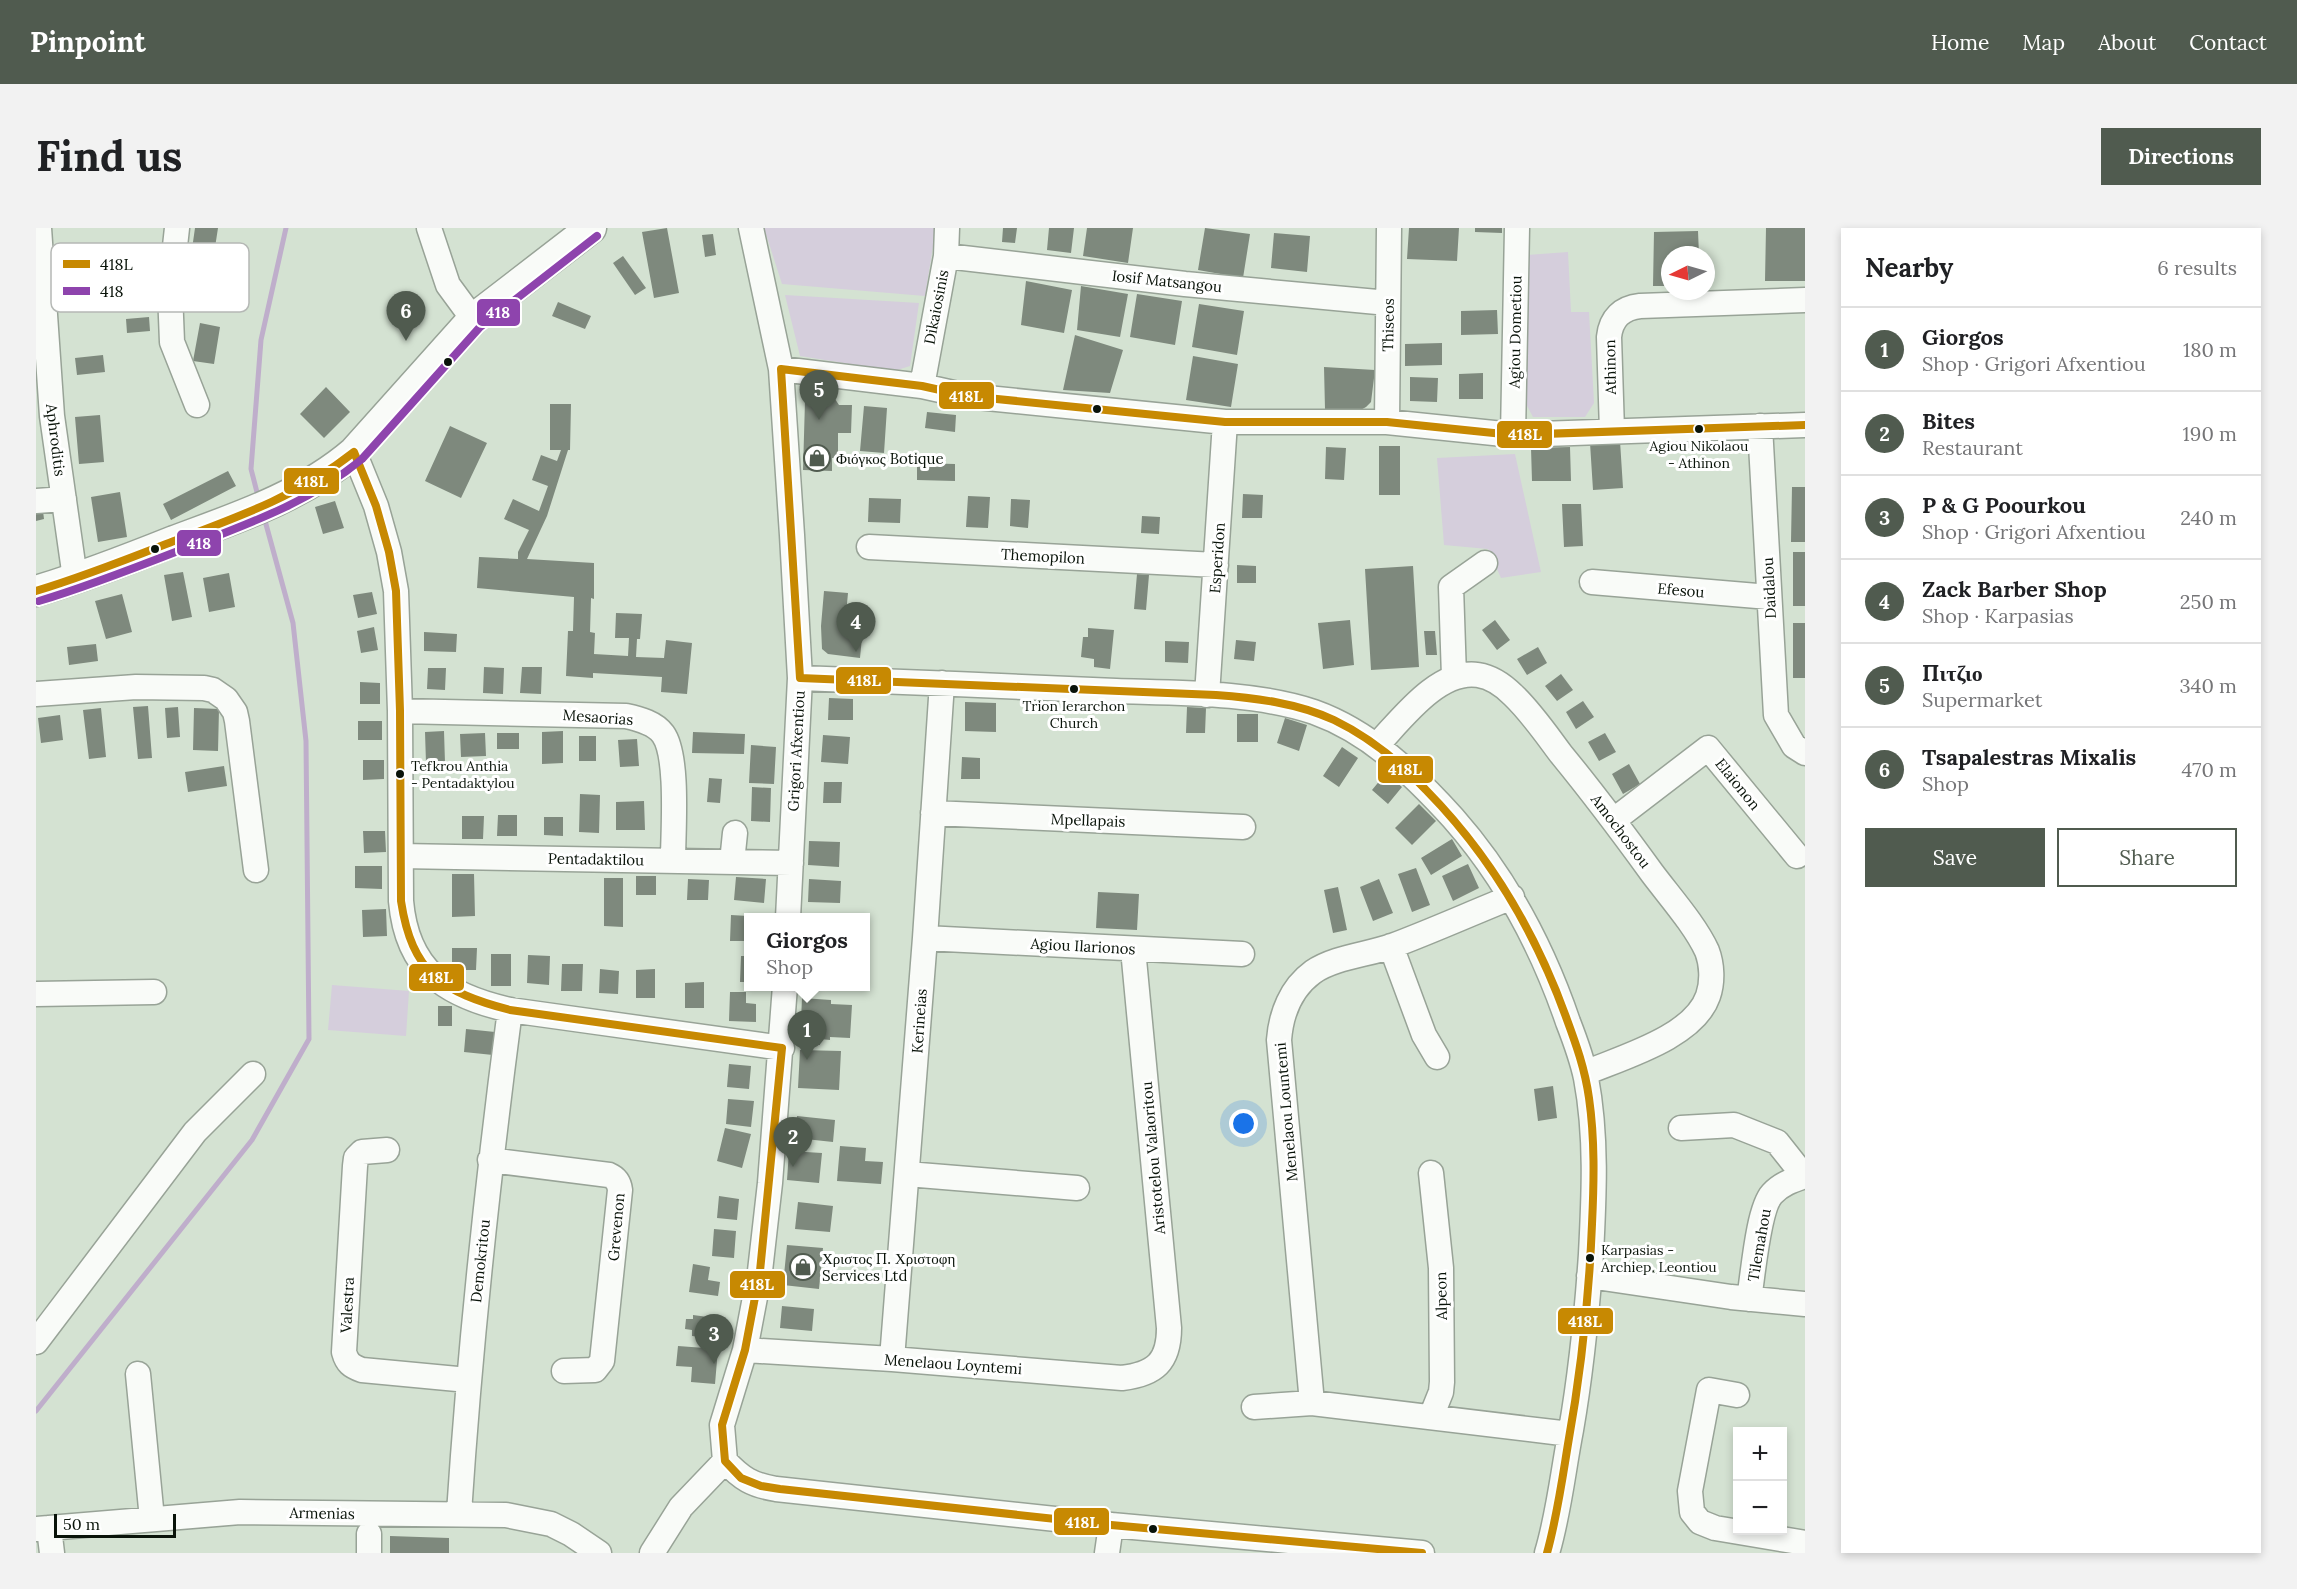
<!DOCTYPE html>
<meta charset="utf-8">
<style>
body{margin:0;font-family:Lora,serif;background:#f2f2f2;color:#202124}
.controls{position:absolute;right:18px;bottom:18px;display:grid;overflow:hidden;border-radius:0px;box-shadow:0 3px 9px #0003}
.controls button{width:54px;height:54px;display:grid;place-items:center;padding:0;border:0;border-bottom:2px solid #e0e0e0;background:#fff;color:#202124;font:30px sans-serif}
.compass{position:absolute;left:1625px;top:18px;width:54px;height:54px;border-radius:50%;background:#fff;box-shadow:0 3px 9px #0003;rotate:265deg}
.scale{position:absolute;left:18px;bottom:15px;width:122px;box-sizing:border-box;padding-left:6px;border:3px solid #091309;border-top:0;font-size:16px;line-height:21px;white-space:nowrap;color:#091309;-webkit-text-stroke:4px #fff;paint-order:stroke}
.you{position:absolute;left:1208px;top:896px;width:21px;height:21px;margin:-15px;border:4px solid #fff;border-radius:50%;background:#1a73e8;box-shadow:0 0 0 9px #1a73e833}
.badge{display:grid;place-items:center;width:39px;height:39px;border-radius:50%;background:#505b4f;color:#fff;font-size:20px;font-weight:700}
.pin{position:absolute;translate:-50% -50px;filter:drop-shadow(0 2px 3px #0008)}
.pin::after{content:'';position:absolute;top:32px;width:21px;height:18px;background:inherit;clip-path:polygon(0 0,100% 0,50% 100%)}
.popup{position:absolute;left:708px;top:685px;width:126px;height:78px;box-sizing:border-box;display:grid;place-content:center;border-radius:0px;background:#fff;filter:drop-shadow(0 2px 4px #0005);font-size:20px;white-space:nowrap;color:#757577}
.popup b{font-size:22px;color:#202124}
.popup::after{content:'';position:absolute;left:50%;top:100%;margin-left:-12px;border:12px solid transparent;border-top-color:#fff}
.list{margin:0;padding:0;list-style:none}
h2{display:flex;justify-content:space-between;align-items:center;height:78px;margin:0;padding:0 24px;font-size:26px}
h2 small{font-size:20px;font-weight:400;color:#757577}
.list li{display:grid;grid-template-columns:39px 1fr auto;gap:18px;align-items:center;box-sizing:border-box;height:84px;padding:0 24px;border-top:2px solid #e0e0e0}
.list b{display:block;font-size:22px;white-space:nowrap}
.list p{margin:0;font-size:20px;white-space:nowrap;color:#757577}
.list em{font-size:20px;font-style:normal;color:#757577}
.actions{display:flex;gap:12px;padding:18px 24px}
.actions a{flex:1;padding:14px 0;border:2px solid #505b4f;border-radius:0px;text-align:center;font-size:21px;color:#505b4f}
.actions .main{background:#505b4f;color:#fff}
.map{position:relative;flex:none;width:1769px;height:1325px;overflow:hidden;border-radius:0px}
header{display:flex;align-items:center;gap:36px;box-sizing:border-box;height:84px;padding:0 30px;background:#505b4f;color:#fff}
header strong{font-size:28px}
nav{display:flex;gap:33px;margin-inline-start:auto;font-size:21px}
.intro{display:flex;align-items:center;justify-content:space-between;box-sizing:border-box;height:144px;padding:0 36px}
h1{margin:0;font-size:42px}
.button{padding:15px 27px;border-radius:0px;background:#505b4f;color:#fff;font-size:21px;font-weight:700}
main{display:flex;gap:36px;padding:0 36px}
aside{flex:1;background:#fff;border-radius:0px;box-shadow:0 3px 9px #0003}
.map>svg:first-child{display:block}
</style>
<header>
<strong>Pinpoint</strong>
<nav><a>Home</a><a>Map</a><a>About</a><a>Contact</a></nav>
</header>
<div class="intro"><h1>Find us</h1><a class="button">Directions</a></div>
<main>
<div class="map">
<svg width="1769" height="1325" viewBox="0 0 1769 1325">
<rect width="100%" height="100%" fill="#d4e2d2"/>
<path fill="#d5cedc" d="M728 0H900L889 68 746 56Z
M1532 24 1535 84H1553L1558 175 1549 189H1497L1489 174 1491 27Z
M749 67 883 75 874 138 858 143 764 128Z
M1479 226 1505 344 1465 350 1452 321 1408 317 1401 230Z
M296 757 373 763 370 808 292 802Z"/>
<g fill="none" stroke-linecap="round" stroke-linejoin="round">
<path stroke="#bfaecb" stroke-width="5" d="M223 272 215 241 225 112 250 0
M0 1183 216 912 273 811 270 513 257 395 228 289"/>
</g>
<path fill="#7e897d" d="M159 0H182L176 39 154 35Z
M631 0 643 65 618 70 606 4Z
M967 0H981L979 15 966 14Z
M1013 0H1038L1035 25 1011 22Z
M1051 0H1097L1092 35 1047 28Z
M1169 0 1214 6 1207 50 1162 42Z
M1373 0H1423L1421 33 1371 31Z
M1439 0H1466V5L1439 4Z
M1730 0H1769V53H1729Z
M1662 3 1663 27H1634V58H1617L1618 4Z
M1238 5 1274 8 1271 44 1235 40Z
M677 6 680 27 669 29 666 7Z
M587 28 610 60 599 67 577 35Z
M990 53 1036 62 1028 105 985 97Z
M66 55 68 77 33 81 31 58Z
M1045 58 1092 66 1084 109 1041 102Z
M110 61 111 82 95 83 93 62Z
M1101 66 1146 73 1139 117 1094 109Z
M522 74 555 88 549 101 516 88Z
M1163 76 1208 83 1201 127 1156 119Z
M1461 82 1462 106 1425 107V83Z
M113 89 114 103 91 105 90 91Z
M164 95 184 99 178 136 157 133Z
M1039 107 1087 122 1074 165 1027 162Z
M1406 115V137L1369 138V116Z
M67 127 69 144 41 147 39 130Z
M1157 128 1202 136 1195 179 1150 172Z
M1288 139 1339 142 1335 174 1330 179 1321 184 1289 181Z
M1447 145V171H1423V146Z
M1374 149 1402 150 1401 174 1374 173Z
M290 159 314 184 288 210 264 186Z
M777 165H795L803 177H816L815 205H802V230H796V243L767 242 769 173Z
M514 176H535L534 222H532L511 288 491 331 558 335V371L555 370 554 404 559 405 558 426 592 428 593 410H579L580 385 606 386 604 411H601L600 429 628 430 630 412 656 415 651 466 625 464 626 449 557 445V450L530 448 532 403H537L538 369 441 360 443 329 482 331V324L493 302 468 291 477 271 503 283 512 258 496 252 505 227 521 233 525 222H514Z
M828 178 851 180 848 225 824 223Z
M891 184 920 187 919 204 889 200Z
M64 187 68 234 43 236 39 189Z
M414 198 451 215 425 270 389 253Z
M1584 213 1587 260 1557 262 1554 215Z
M1343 218H1364V267H1343Z
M1290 219 1310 220 1308 252 1289 251Z
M1534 219 1535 253H1496L1495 220Z
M881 235 919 236V253L881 252Z
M192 243 200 258 135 292 127 276Z
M1756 259H1769V314H1755Z
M84 264 91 309 62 314 55 269Z
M1207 266 1227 267 1226 290H1206Z
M932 268 954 269 952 300 930 299Z
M833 270 865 271 864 295 832 294Z
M975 271 994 272 992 300 974 298Z
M299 273 308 300 287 306 279 279Z
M6 275 8 291 0 293V276Z
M1526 276H1545L1547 318 1528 319Z
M1106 288 1124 289 1123 306 1105 305Z
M1757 324H1769V378H1757Z
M1201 337 1220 338V355H1201Z
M1377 338 1383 439 1335 442 1329 341Z
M147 344 156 389 136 393 128 347Z
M193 345 199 379 173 384 167 350Z
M1101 346 1113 347 1110 382 1098 381Z
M788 363 812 365 809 397 827 399 824 430 792 426 786 421 785 398Z
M336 364 341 386 322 390 317 367Z
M86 366 96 404 70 411 59 373Z
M1314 392 1318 437 1287 441 1282 395Z
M1459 392 1474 412 1461 422 1446 402Z
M1757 395H1769V450H1757Z
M338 399 342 422 325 425 321 403Z
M1052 400 1078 402 1074 441 1058 439V431L1045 429 1047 409H1052Z
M1388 403H1399L1401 427H1390Z
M388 404 421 406 420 424 388 423Z
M1200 412 1220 414 1218 433 1198 431Z
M1129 413 1153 414 1152 435 1129 434Z
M60 416 62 433 33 437 31 419Z
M1502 419 1511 435 1491 447 1481 431Z
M448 439 468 440 467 466 447 465Z
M486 439H506L505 466 484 465Z
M392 440H410L409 462 391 461Z
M1525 446 1537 462 1521 473 1509 458Z
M324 454 344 455V476H324Z
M793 470 817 471V492H792Z
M1547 473 1558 489 1540 501 1530 484Z
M929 474 960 475V504L929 503Z
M112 478 116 530 102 531 97 479Z
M142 479 144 509 131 510 129 480Z
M1151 479 1170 480 1169 505H1150Z
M65 480 70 529 53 531 47 482Z
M158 480 183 481 182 523 157 522Z
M1201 486H1222V514H1201Z
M24 487 27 512 5 515 2 490Z
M1249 490 1271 497 1263 523 1241 515Z
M322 493H346V512H322Z
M408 503 409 535H390L389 504Z
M527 503V535L506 536V504Z
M657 504 709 506 708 526 656 525Z
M449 505 450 528 425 529 424 506Z
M461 505H483V521H461Z
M1569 505 1580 524 1563 533 1552 514Z
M787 507 814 509 812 536 785 534Z
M543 508H560V533H543Z
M601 511 603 538 584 539 582 512Z
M715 517 740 519 738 556 713 555Z
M1306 519 1322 530 1303 559 1287 548Z
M926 529 944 530V551H925Z
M327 532H348V551L327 552Z
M1593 536 1604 556 1587 566 1576 546Z
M188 538 191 558 152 564 149 544Z
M1350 545 1366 559 1352 576 1336 562Z
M673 550 686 551 684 575 671 574Z
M788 554H806L805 575H787Z
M716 559 735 560 734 594 715 593Z
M544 566 564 567 563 605 543 604Z
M608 573 609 602H580V574Z
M1383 576 1400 593 1376 617 1359 600Z
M462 587H481V608H461Z
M426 588H448L447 611H426Z
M508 589H527V608L508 607Z
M327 603H349L350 624 328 625Z
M1416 611 1426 628 1395 647 1385 630Z
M773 613 804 614 803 639 772 637Z
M1432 636 1443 660 1417 673 1406 648Z
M319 638H346V661L319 660Z
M1380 640 1394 677 1376 684 1362 646Z
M416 646H438L439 688 416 689Z
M600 648H620V667H600Z
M700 649 730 651 728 675 698 672Z
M568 650H587V699L568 698Z
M652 651 673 652 672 672H651Z
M773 651 805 653 804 675 772 674Z
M1343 651 1357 685 1337 693 1324 659Z
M1302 659 1311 702 1297 705 1288 662Z
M1062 664 1103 666 1101 702 1060 700Z
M350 681 351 708 327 709 326 682Z
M695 687 712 688V713H694Z
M416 720H441L440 742H416Z
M455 726H475V758H455Z
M492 727 514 728 513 757 491 755Z
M705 728H712V754H704Z
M526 736H547L546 763H525Z
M564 741 583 743 582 766 563 765Z
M619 741V770H600V742Z
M668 754V780H649V755Z
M694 764H710V775L720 776V794L693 793Z
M766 770 795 772V776L816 777 814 810 794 809V812L784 811V817L764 816Z
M402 778H416V798H402Z
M430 801 459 804 457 827 428 824Z
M764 822 805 823 803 862 762 860Z
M693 836 715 838 713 861 691 859Z
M1517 858 1521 890 1502 893 1498 861Z
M692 871 718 873 715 899 690 896Z
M761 888 799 892 797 914 760 910Z
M689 900 715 906 706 940 681 933Z
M804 918 830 920 829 933 847 934 845 956 801 953Z
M753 923 786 925 783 955 751 952Z
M683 968 703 971 701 992 681 990Z
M762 974 797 978 794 1004 759 1001Z
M678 1001 700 1003 698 1030 676 1028Z
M751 1017 787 1020 783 1061 747 1057Z
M657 1036 674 1039 672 1052 684 1054 682 1068 653 1064Z
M746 1078 778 1081 776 1103 744 1100Z
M657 1087 679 1090 677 1104 665 1103V1109L656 1108V1102L649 1101 650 1091H657Z
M642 1118 682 1121 679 1156 655 1154 656 1139 640 1138Z
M354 1308 413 1310V1325H354Z"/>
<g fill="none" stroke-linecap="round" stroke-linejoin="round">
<defs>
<path id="minor" d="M3 0 16 188 39 350
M141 0 134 64 136 114 161 177
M393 0 412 57 437 91
M715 0 745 141 756 307 764 450 752 690
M910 28 1149 56 1352 75
M745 141 886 158 931 168 1189 194H1351L1477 207 1769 197
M886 158 910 28 911 0
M1351 194 1353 0
M1724 198 1740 487 1758 518 1769 525
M1576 203 1573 109C1575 90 1586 80 1604 78L1769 72
M1477 207 1481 0
M318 224 340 278 353 324 360 363 364 483 365 673C371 743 411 768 474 782L746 820
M0 273 28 271
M833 319 1180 337
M1556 354 1733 369
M1418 449 1415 359 1449 335
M764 450C869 454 975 458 1080 463 1142 465 1219 464 1278 484 1334 504 1377 546 1417 590 1470 650 1506 718 1532 794 1539 812 1546 831 1550 850 1561 908 1558 968 1555 1026 1551 1085 1545 1144 1535 1202 1527 1243 1523 1285 1511 1325
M0 466 100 459 168 460 177 462 190 471 199 484 201 493 220 642
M1171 467 1189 194
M364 483 590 488C604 491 619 495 627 506 643 528 637 604 637 632
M1341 517C1365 492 1402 441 1442 447 1455 449 1467 457 1477 467 1495 484 1510 506 1525 526 1557 565 1587 605 1616 645 1634 669 1659 697 1671 723 1676 736 1677 754 1672 768 1658 809 1587 829 1549 845
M897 585 1207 599
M1578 592 1672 520 1761 628
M365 628 755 635
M696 634 699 605
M1476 669C1436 685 1396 703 1356 718 1331 727 1299 729 1277 744 1255 760 1245 786 1243 812L1276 1175 1534 1206
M889 710 1206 726
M1355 718 1388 807 1401 829
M0 766 118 764
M1645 900 1698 897 1741 914 1768 948
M351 922 326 924 320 930 319 938 308 1124C311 1135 315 1138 326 1142L432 1152
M454 932 573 947C580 950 583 954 584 962L566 1133 559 1142 528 1143
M1395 945 1405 1040 1406 1154 1405 1164 1395 1189
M871 946 1041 960
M1553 1048 1695 1069 1769 1076
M1713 1071C1717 1048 1722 981 1736 966 1745 956 1757 952 1769 948
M0 1114 159 904 217 846
M709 1122 856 1131 1086 1150C1119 1146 1133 1134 1133 1100L1097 721
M856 1131 889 710 906 455
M102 1146 116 1291
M1701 1167 1673 1162 1654 1263 1656 1284 1664 1294 1679 1300 1769 1315
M1218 1179 1276 1175
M689 1233C706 1251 716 1257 740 1261L1075 1297 1386 1325
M689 1233 686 1197 709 1122 724 1043 734 955 749 758
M423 1285C434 1117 452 949 474 782
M13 1300 16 1325
M0 1301 204 1284 470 1287 515 1296 535 1306 563 1325
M333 1325V1306
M616 1325 645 1279 689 1233
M1071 1325 1075 1297"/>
<path id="major" d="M0 363C47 349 93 331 138 313 200 290 267 268 318 224L437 91 555 0"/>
</defs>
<use href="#minor" stroke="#98a397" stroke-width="27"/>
<use href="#major" stroke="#98a397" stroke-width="33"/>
<use href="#minor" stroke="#f9fbf8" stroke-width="24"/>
<use href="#major" stroke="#f9fbf8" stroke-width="30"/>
<defs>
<path id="bus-1" d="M0 363C47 349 92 331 138 313 202 289 264 267 318 224L340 278 353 324 360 363 364 483 365 673C376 745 406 764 474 782L746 820 724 1043 709 1122 686 1197 689 1233 705 1250 725 1258 744 1261 1075 1297 1386 1325
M1511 1325C1521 1289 1526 1253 1532 1216 1545 1144 1553 1070 1556 996 1558 954 1559 912 1553 870 1549 841 1540 816 1530 789 1499 703 1454 627 1390 562 1364 534 1333 509 1298 492 1261 475 1220 470 1180 467L764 450 745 141 886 158 931 168 1189 194H1351L1477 207 1769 197"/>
<path id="bus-2" d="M3 373C50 359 96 341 142 323 206 298 272 276 326 231L444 99 561 8"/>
</defs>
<use href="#bus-1" stroke="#fff" stroke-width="12"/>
<use href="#bus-2" stroke="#fff" stroke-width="12"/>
<use href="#bus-1" stroke="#c78902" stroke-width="8"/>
<use href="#bus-2" stroke="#8e44ad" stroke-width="8"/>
</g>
<defs>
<symbol id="shop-ring" viewBox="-11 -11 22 22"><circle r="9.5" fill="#fff" stroke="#505b4f" stroke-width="1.5"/><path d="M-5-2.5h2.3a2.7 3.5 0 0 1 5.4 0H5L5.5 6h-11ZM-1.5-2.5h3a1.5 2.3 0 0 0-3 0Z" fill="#505b4f"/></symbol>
</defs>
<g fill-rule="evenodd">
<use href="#shop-ring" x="766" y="215" width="30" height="30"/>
<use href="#shop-ring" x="752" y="1024" width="30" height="30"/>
</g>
<g fill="#091309" stroke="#fff" stroke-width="2">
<circle cx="412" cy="134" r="5"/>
<circle cx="1061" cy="181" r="5"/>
<circle cx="1663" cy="201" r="5"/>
<circle cx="119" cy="321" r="5"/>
<circle cx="1038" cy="461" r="5"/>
<circle cx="364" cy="546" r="5"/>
<circle cx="1554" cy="1030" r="5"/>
<circle cx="1117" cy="1301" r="5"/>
</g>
<g text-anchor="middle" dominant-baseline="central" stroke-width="6" stroke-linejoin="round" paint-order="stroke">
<g font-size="14" fill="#091309" stroke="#fff">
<text x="1663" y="218">Agiou Nikolaou<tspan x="1663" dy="17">- Athinon</tspan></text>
<text x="1038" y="478">Trion Ierarchon<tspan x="1038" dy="17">Church</tspan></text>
<text x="375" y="538" text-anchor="start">Tefkrou Anthia<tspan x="375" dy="17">- Pentadaktylou</tspan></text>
<text x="1565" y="1022" text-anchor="start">Karpasias -<tspan x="1565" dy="17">Archiep. Leontiou</tspan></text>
</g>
<g font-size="15" fill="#091309" stroke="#fff">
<text transform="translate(1131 53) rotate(6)">Iosif Matsangou</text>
<text transform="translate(900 79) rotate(-79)">Dikaiosinis</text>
<text transform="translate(1352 97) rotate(-89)">Thiseos</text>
<text transform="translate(1479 104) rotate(-89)">Agiou Dometiou</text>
<text transform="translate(1574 139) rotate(-91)">Athinon</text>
<text transform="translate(20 212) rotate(83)">Aphroditis</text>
<text transform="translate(1007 328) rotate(3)">Themopilon</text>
<text transform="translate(1181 330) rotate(-86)">Esperidon</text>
<text transform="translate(1733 360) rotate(-93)">Daidalou</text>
<text transform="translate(1645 362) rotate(5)">Efesou</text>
<text transform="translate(562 489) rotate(4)">Mesaorias</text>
<text transform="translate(760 523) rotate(-87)">Grigori Afxentiou</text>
<text transform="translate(1702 556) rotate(51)">Elaionon</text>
<text transform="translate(1052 592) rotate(2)">Mpellapais</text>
<text transform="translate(1585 603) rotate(53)">Amochostou</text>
<text transform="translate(560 631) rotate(1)">Pentadaktilou</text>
<text transform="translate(1047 718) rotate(3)">Agiou Ilarionos</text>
<text transform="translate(883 793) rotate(-86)">Kerineias</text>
<text transform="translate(1250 884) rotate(-95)">Menelaou Lountemi</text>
<text transform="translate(1117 930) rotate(-95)">Aristotelou Valaoritou</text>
<text transform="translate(580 999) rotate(-85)">Grevenon</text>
<text transform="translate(1723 1017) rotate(-80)">Tilemahou</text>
<text transform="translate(444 1033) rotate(-84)">Demokritou</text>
<text transform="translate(1405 1068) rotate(-91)">Alpeon</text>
<text transform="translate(311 1077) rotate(-87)">Valestra</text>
<text transform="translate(917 1136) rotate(4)">Menelaou Loyntemi</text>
<text transform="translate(286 1285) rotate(1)">Armenias</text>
</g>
<g font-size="15" fill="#091309" stroke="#fff" text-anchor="start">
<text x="800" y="230">Φιόγκος Botique</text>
<text x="786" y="1030">Χριστος Π. Χριστοφη<tspan x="786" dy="17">Services Ltd</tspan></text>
</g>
</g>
<rect x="15" y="15" width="198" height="69" rx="9" fill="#fff" stroke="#b5b8b5" stroke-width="1.5"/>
<rect x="27" y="32" width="27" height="8" fill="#c78902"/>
<rect x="27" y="59" width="27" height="8" fill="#8e44ad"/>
<g font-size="16" fill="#091309">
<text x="64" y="42">418L</text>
<text x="64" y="69">418</text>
</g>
<g stroke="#fff" stroke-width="2">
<rect x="440" y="70" width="45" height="29" rx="6" fill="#8e44ad"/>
<rect x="902" y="153" width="57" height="29" rx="6" fill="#c78902"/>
<rect x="1460" y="192" width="57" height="29" rx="6" fill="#c78902"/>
<rect x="247" y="239" width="57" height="28" rx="6" fill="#c78902"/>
<rect x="140" y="301" width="46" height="28" rx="6" fill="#8e44ad"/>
<rect x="799" y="438" width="57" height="29" rx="6" fill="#c78902"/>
<rect x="1341" y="527" width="57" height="29" rx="6" fill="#c78902"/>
<rect x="372" y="735" width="57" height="29" rx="6" fill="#c78902"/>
<rect x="693" y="1042" width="57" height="29" rx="6" fill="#c78902"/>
<rect x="1521" y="1079" width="57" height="28" rx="6" fill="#c78902"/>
<rect x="1017" y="1279" width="57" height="29" rx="6" fill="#c78902"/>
</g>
<g font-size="16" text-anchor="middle" font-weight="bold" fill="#fff">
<text x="462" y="90">418</text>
<text x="930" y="174">418L</text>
<text x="1489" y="212">418L</text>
<text x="275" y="259">418L</text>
<text x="163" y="321">418</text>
<text x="828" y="458">418L</text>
<text x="1369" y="547">418L</text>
<text x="400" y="755">418L</text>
<text x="721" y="1062">418L</text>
<text x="1549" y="1099">418L</text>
<text x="1046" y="1300">418L</text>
</g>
</svg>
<div class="controls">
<button>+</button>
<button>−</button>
</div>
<svg class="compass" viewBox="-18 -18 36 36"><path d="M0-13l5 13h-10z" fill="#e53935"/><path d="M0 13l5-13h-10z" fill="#757577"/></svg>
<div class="scale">50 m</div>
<div class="you"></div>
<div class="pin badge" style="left:771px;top:832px">1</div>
<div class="popup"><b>Giorgos</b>Shop</div>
<div class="pin badge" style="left:757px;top:939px">2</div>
<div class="pin badge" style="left:678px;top:1136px">3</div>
<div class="pin badge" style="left:820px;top:424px">4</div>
<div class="pin badge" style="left:783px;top:192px">5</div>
<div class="pin badge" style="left:370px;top:113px">6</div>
</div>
<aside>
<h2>Nearby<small>6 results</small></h2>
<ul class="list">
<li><span class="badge">1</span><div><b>Giorgos</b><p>Shop · Grigori Afxentiou</p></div><em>180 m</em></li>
<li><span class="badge">2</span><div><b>Bites</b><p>Restaurant</p></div><em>190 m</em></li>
<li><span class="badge">3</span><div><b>P &amp; G Poourkou</b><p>Shop · Grigori Afxentiou</p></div><em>240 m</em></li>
<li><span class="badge">4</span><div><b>Zack Barber Shop</b><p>Shop · Karpasias</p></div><em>250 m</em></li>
<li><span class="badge">5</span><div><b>Πιτζιο</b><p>Supermarket</p></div><em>340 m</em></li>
<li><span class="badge">6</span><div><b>Tsapalestras Mixalis</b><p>Shop</p></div><em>470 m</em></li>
</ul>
<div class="actions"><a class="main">Save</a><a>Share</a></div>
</aside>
</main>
